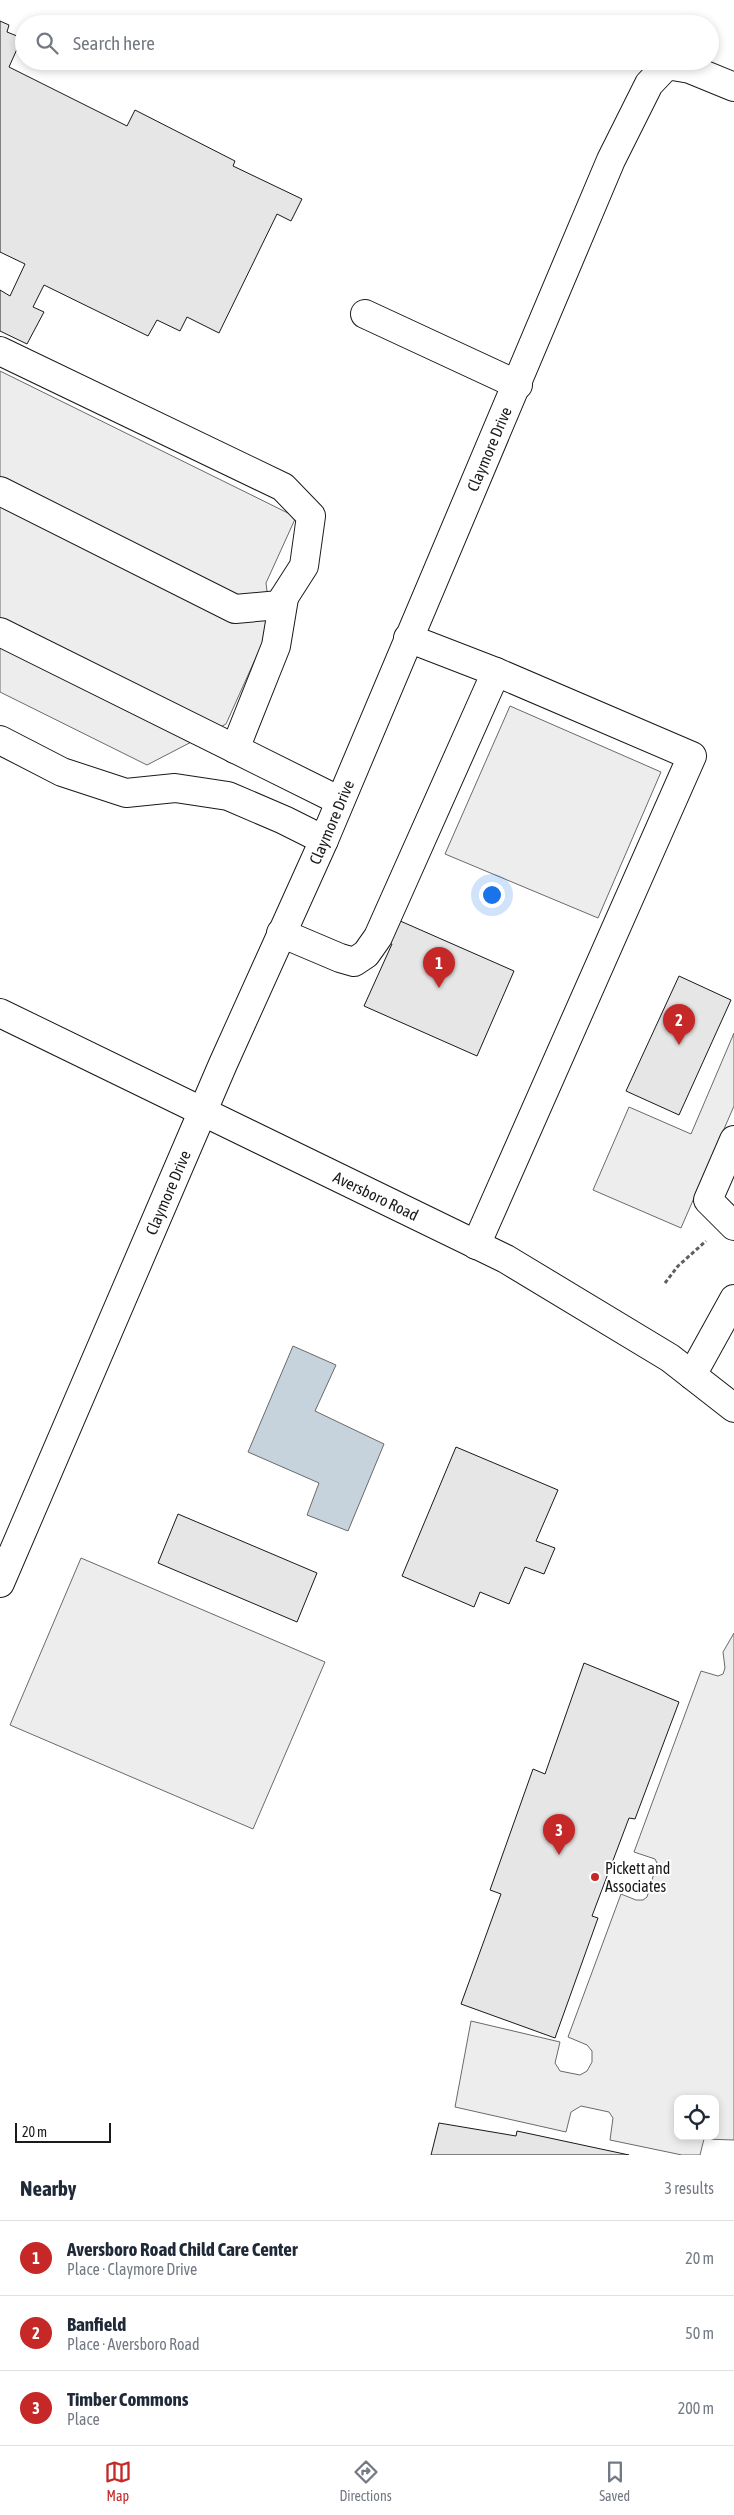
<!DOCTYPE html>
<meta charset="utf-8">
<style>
body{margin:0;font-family:"Asap Condensed",sans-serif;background:#f6f6f7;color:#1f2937}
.controls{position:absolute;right:15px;bottom:15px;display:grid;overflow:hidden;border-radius:10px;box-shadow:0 2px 8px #0003}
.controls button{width:45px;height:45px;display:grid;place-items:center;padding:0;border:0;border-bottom:1px solid #e0e1e3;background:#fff;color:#1f2937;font:25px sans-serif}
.scale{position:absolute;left:15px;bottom:12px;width:96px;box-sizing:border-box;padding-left:5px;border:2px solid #1a1a1a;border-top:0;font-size:14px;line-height:18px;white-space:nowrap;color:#1a1a1a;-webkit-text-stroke:4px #fff;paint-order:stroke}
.you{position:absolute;left:491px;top:894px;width:18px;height:18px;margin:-12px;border:4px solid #fff;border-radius:50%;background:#1a73e8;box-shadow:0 0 0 8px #1a73e833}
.badge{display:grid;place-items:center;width:32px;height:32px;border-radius:50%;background:#c62828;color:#fff;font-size:16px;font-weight:700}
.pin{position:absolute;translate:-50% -41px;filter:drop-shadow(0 1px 2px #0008)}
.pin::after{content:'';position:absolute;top:26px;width:18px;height:15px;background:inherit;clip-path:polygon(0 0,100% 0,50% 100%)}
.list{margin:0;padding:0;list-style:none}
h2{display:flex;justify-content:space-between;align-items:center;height:65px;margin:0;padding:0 20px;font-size:21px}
h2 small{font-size:16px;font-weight:400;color:#747a83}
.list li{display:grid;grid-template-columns:32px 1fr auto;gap:15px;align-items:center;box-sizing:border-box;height:75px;padding:0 20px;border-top:1px solid #e0e1e3}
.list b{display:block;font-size:19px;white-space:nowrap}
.list p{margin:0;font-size:16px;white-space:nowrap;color:#747a83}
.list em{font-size:16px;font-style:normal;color:#747a83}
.icon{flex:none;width:28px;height:28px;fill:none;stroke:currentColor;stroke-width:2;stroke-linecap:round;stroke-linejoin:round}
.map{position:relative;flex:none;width:734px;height:2155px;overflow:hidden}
.search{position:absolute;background:#fff;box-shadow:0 2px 8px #0003;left:15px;right:15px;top:15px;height:55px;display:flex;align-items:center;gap:12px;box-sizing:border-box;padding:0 18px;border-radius:28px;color:#747a83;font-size:19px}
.sheet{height:290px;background:#fff}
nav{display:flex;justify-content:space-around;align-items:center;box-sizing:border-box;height:70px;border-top:1px solid #e0e1e3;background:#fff;font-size:14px;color:#747a83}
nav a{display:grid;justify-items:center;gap:2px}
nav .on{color:#c62828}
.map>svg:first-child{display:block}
</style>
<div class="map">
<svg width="734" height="2155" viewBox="0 0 734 2155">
<rect width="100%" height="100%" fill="#fff"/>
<path fill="#ededed" stroke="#6a6a6a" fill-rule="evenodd" d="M0 371 296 517 266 583 271 624 226 724 147 765 0 692Z
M510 706 661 772 598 918 445 854Z
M734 1033V1106L681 1228 593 1190 629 1107 691 1134Z
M81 1558 325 1662 253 1829 10 1725Z
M734 1633V2140L704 2139 700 2155H682L610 2140 613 2118 609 2112 581 2106 571 2112 566 2132 455 2107 471 2021 560 2042 555 2063 560 2071 580 2075 587 2071 592 2062V2051L587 2045 568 2037 621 1894 636 1900H643L647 1897 657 1863 655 1859 634 1852 701 1671 718 1676 723 1674 725 1668 723 1652ZM678 2099H715V2136H678Z"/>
<path fill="#c6d2dc" stroke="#6a6a6a" d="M293 1346 336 1365 315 1411 384 1444 348 1531 307 1515 319 1483 248 1452Z"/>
<path fill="#e6e6e6" stroke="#1a1a1a" d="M0 21 9 25 7 32 22 38 9 67 127 126 135 110 235 161 233 166 302 199 291 221 277 214 219 333 187 317 180 331 157 320 148 336 44 285 33 307 44 312 27 344 0 331V290L10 296 25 264 0 252Z
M398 920 514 971 477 1056 364 1006 392 944 388 943Z
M679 976 731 1000 679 1115 626 1091Z
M456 1447 558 1490 536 1541 555 1548 544 1574 525 1567 509 1604 480 1592 474 1607 402 1576Z
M178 1514 317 1573 297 1622 158 1563Z
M584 1663 679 1702 635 1819 629 1818 592 1916 598 1918 555 2038 461 2004 501 1894 490 1890 533 1769 545 1774Z
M439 2123 516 2136 517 2131 629 2155H431Z"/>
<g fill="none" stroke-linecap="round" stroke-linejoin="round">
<defs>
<g id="minor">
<path d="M365 314 518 385"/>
<path d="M0 351 283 487 311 516 304 566 279 605 235 609 0 491"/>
<path d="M0 632 340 801"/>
<path d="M408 638 496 672 692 756 476 1245"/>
<path d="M0 740 62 772 126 793 175 788 228 796 284 820 324 840"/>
<path d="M235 749 276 646 284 598"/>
<path d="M281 933 340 958 354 962 366 954 378 937 496 672"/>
<path id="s1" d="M0 1013 506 1259 670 1358 734 1408"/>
<path d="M734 1140 708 1200 734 1226"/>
<path d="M692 1375 734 1299"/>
<path id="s2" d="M0 1583 223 1064 324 840 611 160 649 84 667 65 690 69 734 87"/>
</g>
</defs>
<use href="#minor" stroke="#1a1a1a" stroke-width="30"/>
<path stroke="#5f5f5f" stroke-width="3" stroke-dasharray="4 2.5" stroke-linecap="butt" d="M665 1283 678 1266 706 1241"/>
<use href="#minor" stroke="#fff" stroke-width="28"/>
</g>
<circle fill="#c62828" stroke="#fff" stroke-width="2" cx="595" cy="1877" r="5"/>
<g text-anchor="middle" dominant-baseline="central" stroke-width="4" stroke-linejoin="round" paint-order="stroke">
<g font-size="16" fill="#1a1a1a" stroke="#fff">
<text stroke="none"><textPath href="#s2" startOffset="1235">Claymore Drive</textPath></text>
<text stroke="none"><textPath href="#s2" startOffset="830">Claymore Drive</textPath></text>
<text stroke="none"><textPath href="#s2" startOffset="425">Claymore Drive</textPath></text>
<text stroke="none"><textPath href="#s1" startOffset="418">Aversboro Road</textPath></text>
</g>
<g font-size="16" fill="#1a1a1a" stroke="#fff" text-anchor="start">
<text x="605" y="1868">Pickett and<tspan x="605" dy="18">Associates</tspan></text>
</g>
</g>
</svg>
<div class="controls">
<button><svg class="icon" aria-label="locate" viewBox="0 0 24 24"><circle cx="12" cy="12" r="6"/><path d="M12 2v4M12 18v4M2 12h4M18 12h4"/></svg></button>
</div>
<div class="scale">20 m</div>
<div class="you"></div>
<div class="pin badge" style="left:439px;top:988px">1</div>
<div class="pin badge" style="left:679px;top:1045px">2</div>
<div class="pin badge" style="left:559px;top:1855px">3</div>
<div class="search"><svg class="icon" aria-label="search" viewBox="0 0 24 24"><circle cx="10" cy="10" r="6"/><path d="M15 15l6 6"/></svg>Search here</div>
</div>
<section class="sheet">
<h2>Nearby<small>3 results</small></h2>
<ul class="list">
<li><span class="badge">1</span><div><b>Aversboro Road Child Care Center</b><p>Place · Claymore Drive</p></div><em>20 m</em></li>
<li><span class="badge">2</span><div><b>Banfield</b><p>Place · Aversboro Road</p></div><em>50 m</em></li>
<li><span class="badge">3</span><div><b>Timber Commons</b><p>Place</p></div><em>200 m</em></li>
</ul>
</section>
<nav>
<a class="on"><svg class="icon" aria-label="map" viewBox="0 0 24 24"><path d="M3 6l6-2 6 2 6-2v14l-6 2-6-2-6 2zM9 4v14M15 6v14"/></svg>Map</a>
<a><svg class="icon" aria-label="directions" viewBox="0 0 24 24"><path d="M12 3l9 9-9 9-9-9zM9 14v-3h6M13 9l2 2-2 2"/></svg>Directions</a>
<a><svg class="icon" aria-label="saved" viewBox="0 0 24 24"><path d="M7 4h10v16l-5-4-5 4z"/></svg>Saved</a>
</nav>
